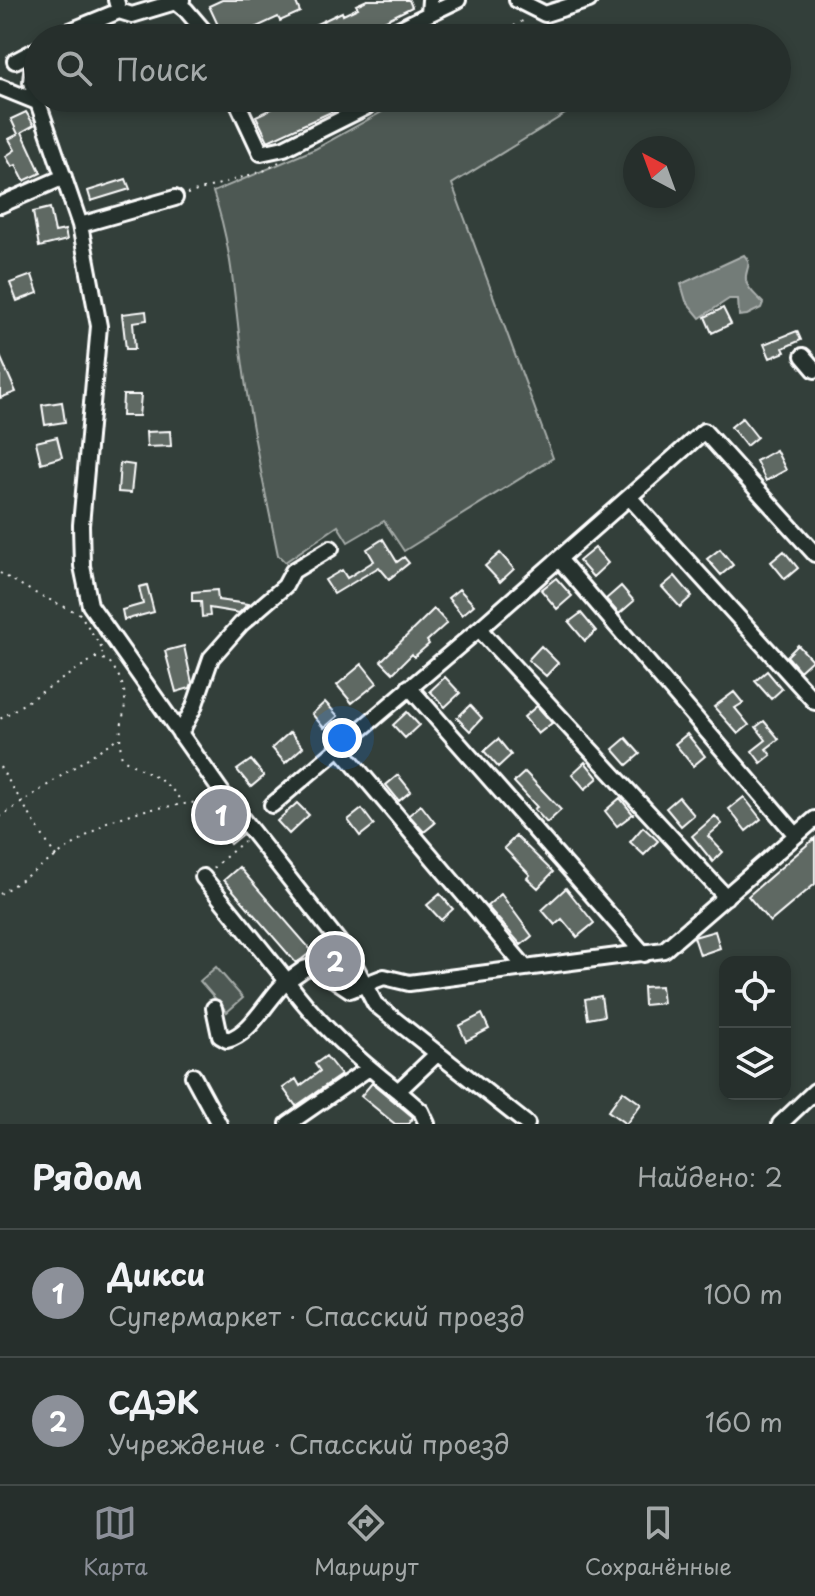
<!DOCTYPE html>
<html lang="ru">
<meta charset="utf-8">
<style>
body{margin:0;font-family:"Playpen Sans",sans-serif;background:#323b38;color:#f1f3f6}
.controls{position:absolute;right:24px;bottom:24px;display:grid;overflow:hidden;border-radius:16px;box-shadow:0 4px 12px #0003}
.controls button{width:72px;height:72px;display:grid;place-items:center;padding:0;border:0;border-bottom:2px solid #424a48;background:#262f2c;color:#f1f3f6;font:40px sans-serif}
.compass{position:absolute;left:623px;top:136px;width:72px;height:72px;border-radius:50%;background:#262f2c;box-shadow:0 4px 12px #0003;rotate:319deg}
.you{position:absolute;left:342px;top:738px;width:28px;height:28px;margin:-20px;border:6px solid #fff;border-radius:50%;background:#1a73e8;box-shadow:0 0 0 12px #1a73e833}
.badge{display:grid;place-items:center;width:52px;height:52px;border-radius:50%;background:#8c9099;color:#fff;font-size:26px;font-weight:700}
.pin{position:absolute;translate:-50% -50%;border:4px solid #fff;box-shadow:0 2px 8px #0006}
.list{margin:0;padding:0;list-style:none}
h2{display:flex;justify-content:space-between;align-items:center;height:104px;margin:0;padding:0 32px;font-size:34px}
h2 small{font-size:26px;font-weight:400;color:#a4a9a9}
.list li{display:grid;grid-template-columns:52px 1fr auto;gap:24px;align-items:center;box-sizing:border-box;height:128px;padding:0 32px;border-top:2px solid #424a48}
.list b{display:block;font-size:30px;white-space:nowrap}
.list p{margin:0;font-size:26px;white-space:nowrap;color:#a4a9a9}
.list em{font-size:26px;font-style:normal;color:#a4a9a9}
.icon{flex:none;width:44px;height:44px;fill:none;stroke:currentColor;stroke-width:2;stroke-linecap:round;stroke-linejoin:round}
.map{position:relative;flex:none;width:815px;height:1124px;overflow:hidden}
.search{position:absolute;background:#262f2c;box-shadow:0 4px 12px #0003;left:24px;right:24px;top:24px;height:88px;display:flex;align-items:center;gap:20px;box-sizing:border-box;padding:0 28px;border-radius:44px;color:#a4a9a9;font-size:30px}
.sheet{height:360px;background:#262f2c}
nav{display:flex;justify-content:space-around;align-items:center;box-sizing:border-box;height:112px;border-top:2px solid #424a48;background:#262f2c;font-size:22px;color:#a4a9a9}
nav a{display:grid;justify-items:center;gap:4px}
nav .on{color:#8c9099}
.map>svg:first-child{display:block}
</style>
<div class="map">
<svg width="815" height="1124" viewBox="0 0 815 1124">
<rect width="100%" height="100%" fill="#333f3a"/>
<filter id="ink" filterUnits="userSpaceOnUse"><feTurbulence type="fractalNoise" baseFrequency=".0125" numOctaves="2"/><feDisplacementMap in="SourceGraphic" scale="16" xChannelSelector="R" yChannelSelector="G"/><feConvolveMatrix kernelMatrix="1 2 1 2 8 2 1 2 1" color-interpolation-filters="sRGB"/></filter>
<g filter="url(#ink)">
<path fill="#4d5853" stroke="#a6aca9" stroke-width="2" d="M407 98H577L581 104 452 184 553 458 404 551 384 521 348 542 338 526 285 562 278 555C266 495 252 434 244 373 235 312 234 251 213 192L315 149Z
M216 967 243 998 227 1012 200 981Z"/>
<path fill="#737b78" stroke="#abb0ae" stroke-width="2" d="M744 255C754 266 744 269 746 281 748 290 757 296 763 303L761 308 747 315 739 316 738 299H729L700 318 686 301 681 284Z"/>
<path fill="#5f6964" stroke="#fff" stroke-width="2" d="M222 0H295L300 12 280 21 278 17 248 31 251 38H224L209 6Z
M367 0H409L412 7 370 28 368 24 349 33 351 38H287L342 12 343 15 358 8 356 5Z
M295 98H355V101L268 141 256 116Z
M26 112 34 125 22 132 41 173 24 181 16 165 12 167 6 156 15 150 9 139 18 134 11 119Z
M126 179 130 189 91 201 88 191Z
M50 208 55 232 65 230 67 240 39 247 33 212Z
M32 275 38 293 17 301 10 283Z
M723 308 731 324 712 333 705 317Z
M146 311 147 320 133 322 135 349H126L122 314Z
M797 331 801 340 783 348 785 352 770 358 764 344Z
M0 356 16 392 0 398Z
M123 395H141L139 416H122Z
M62 402 65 422 45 425 42 405Z
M742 418 757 437 746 446 731 427Z
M170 431 171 446 147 447 146 432Z
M57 437 62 457 41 463 36 442Z
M776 450 786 470 766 481 756 461Z
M120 463 134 465 131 493 118 492Z
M383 539 397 562 404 557 409 563 389 579 379 567 334 594 325 580 342 570 347 578 374 561 367 549Z
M595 548 608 563 593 577 579 561Z
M720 549 733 565 721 575 707 559Z
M784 551 798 568 785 579 771 562Z
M500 553 514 569 500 582 485 566Z
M675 576 692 596 680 607 662 587Z
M556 578 572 596 557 609 541 590Z
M147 585 154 612 124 620 122 610 143 604 139 587Z
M621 586 634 601 619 614 606 599Z
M459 589 474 605 462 615 448 598Z
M217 590 218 600 248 604 239 613 209 608 210 616 202 617 201 601H192V592Z
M434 609 447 623 427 641 429 644 414 657 412 654 393 673 381 661Z
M581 613 596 631 585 641 569 622Z
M798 645 812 660 800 671 787 656Z
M184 646 192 683 190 688 176 692 165 651Z
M541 646 558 663 546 676 528 660Z
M362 664 377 683 352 703 337 685Z
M767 671 782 689 771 699 755 681Z
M445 677 460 693 445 707 430 691Z
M734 692 743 703 735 708 749 725 738 734 714 707Z
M325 702 338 716 324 728 312 714Z
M470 705 482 718 470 731 457 718Z
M537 706 552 723 538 734 524 717Z
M407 712 419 725 405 738 393 725Z
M764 721 779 739 766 749 771 755 761 763 752 751 766 740 756 727Z
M290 732 303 747 285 763 272 748Z
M687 734 705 756 693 766 675 744Z
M626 738 640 754 627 765 613 749Z
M498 739 511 755 498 767 484 751Z
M251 760 264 776 251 787 237 770Z
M585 762 598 778 585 789 572 774Z
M525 772 561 810 547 823 534 809 537 807 514 782Z
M398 775 411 791 399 801 386 785Z
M679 797 694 815 681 826 666 808Z
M744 797 761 819 746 831 729 809Z
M620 798 633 814 617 826 605 811Z
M297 803 309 815 289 834 277 821Z
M218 805 241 835 230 844 207 814Z
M421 805 435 823 424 832 409 815Z
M362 809 374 825 360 836 348 820Z
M715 816 722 824 708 836 723 852 713 862 692 836Z
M643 827 658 841 644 855 630 842Z
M516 836 553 872 538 888 527 878 530 875 504 848Z
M815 838V884L770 922 748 896Z
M239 867 312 951 302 959 296 963 224 880Z
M566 888 594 923 577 937 562 919 555 925 542 910Z
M440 894 453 909 441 920 427 905Z
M501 894 532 936 521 945 487 906Z
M715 931 720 948 700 955 694 937Z
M661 986 663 1003 644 1005 643 987Z
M601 996 604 1016 588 1019 585 999Z
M482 1014 489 1029 466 1041 459 1026Z
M326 1056 341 1075 296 1106 283 1088 296 1079 300 1086 320 1071 315 1064Z
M372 1083 413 1117 408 1124H395L361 1096Z
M623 1091 641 1104 626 1124 608 1111Z"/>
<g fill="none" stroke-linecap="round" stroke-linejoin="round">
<defs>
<path id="minor" d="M517 0 545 14 589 0
M176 2 186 10 210 38
M119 11 132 15 182 0
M429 14 458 0
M53 38 119 11 116 0
M381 38 429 14 430 0
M38 51 33 62 31 82 80 225 99 326 81 525 82 566 90 605 225 797 350 956 375 1004 527 1124
M15 61 38 49
M0 87 37 102
M239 106 261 153 284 148 366 107 365 98
M0 205 64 177
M80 225 175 198
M803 356 815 370
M630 498 815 702
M559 559 796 835
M479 629 726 897
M409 687 644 954
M180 734 194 707 211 658 241 624 285 586 293 571 331 548
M339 747 525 967
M272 805 479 629 704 431 815 554
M203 877 287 981 304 969 314 966 350 990 384 977 409 983 664 950 815 819
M214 1008 220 1036 227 1040C251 1035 269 996 287 981 318 1024 356 1058 398 1091L437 1054
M193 1076 219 1124
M398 1091 421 1111 427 1124
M288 1124 369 1068
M780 1124 815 1091"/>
</defs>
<use href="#minor" stroke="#fff" stroke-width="20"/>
<path stroke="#fff" stroke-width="2" stroke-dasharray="2 6" stroke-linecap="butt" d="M493 38 526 19
M377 104 388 98
M187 194 266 170 279 162
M0 573 33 592 80 614 104 652 0 719
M95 658 108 660C142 704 113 714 122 758 144 774 167 777 182 803
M0 767 56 857
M0 817 119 737
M213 868 244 841
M0 894 107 822 140 811 210 800"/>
<use href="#minor" stroke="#26332d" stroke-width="14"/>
</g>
</g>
</svg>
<div class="controls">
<button><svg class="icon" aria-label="locate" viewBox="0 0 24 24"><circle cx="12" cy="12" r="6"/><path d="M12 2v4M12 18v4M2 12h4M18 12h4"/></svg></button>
<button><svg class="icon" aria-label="layers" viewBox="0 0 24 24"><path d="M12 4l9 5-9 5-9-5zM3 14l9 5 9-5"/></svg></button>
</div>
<svg class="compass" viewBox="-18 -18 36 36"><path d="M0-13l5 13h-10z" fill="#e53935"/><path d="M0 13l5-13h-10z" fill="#a4a9a9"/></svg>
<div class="you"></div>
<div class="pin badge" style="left:221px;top:815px">1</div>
<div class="pin badge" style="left:335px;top:961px">2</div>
<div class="search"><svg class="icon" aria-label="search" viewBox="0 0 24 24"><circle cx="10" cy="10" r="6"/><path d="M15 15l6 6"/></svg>Поиск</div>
</div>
<section class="sheet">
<h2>Рядом<small>Найдено: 2</small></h2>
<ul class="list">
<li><span class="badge">1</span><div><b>Дикси</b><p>Супермаркет · Спасский проезд</p></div><em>100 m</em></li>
<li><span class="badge">2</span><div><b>СДЭК</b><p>Учреждение · Спасский проезд</p></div><em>160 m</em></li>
</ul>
</section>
<nav>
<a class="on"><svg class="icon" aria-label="map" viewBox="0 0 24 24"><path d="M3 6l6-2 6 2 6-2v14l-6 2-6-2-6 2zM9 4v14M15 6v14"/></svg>Карта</a>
<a><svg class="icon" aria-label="directions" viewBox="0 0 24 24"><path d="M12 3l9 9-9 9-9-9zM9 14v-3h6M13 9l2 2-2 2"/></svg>Маршрут</a>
<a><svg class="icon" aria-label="saved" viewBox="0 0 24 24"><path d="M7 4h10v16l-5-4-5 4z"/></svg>Сохранённые</a>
</nav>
